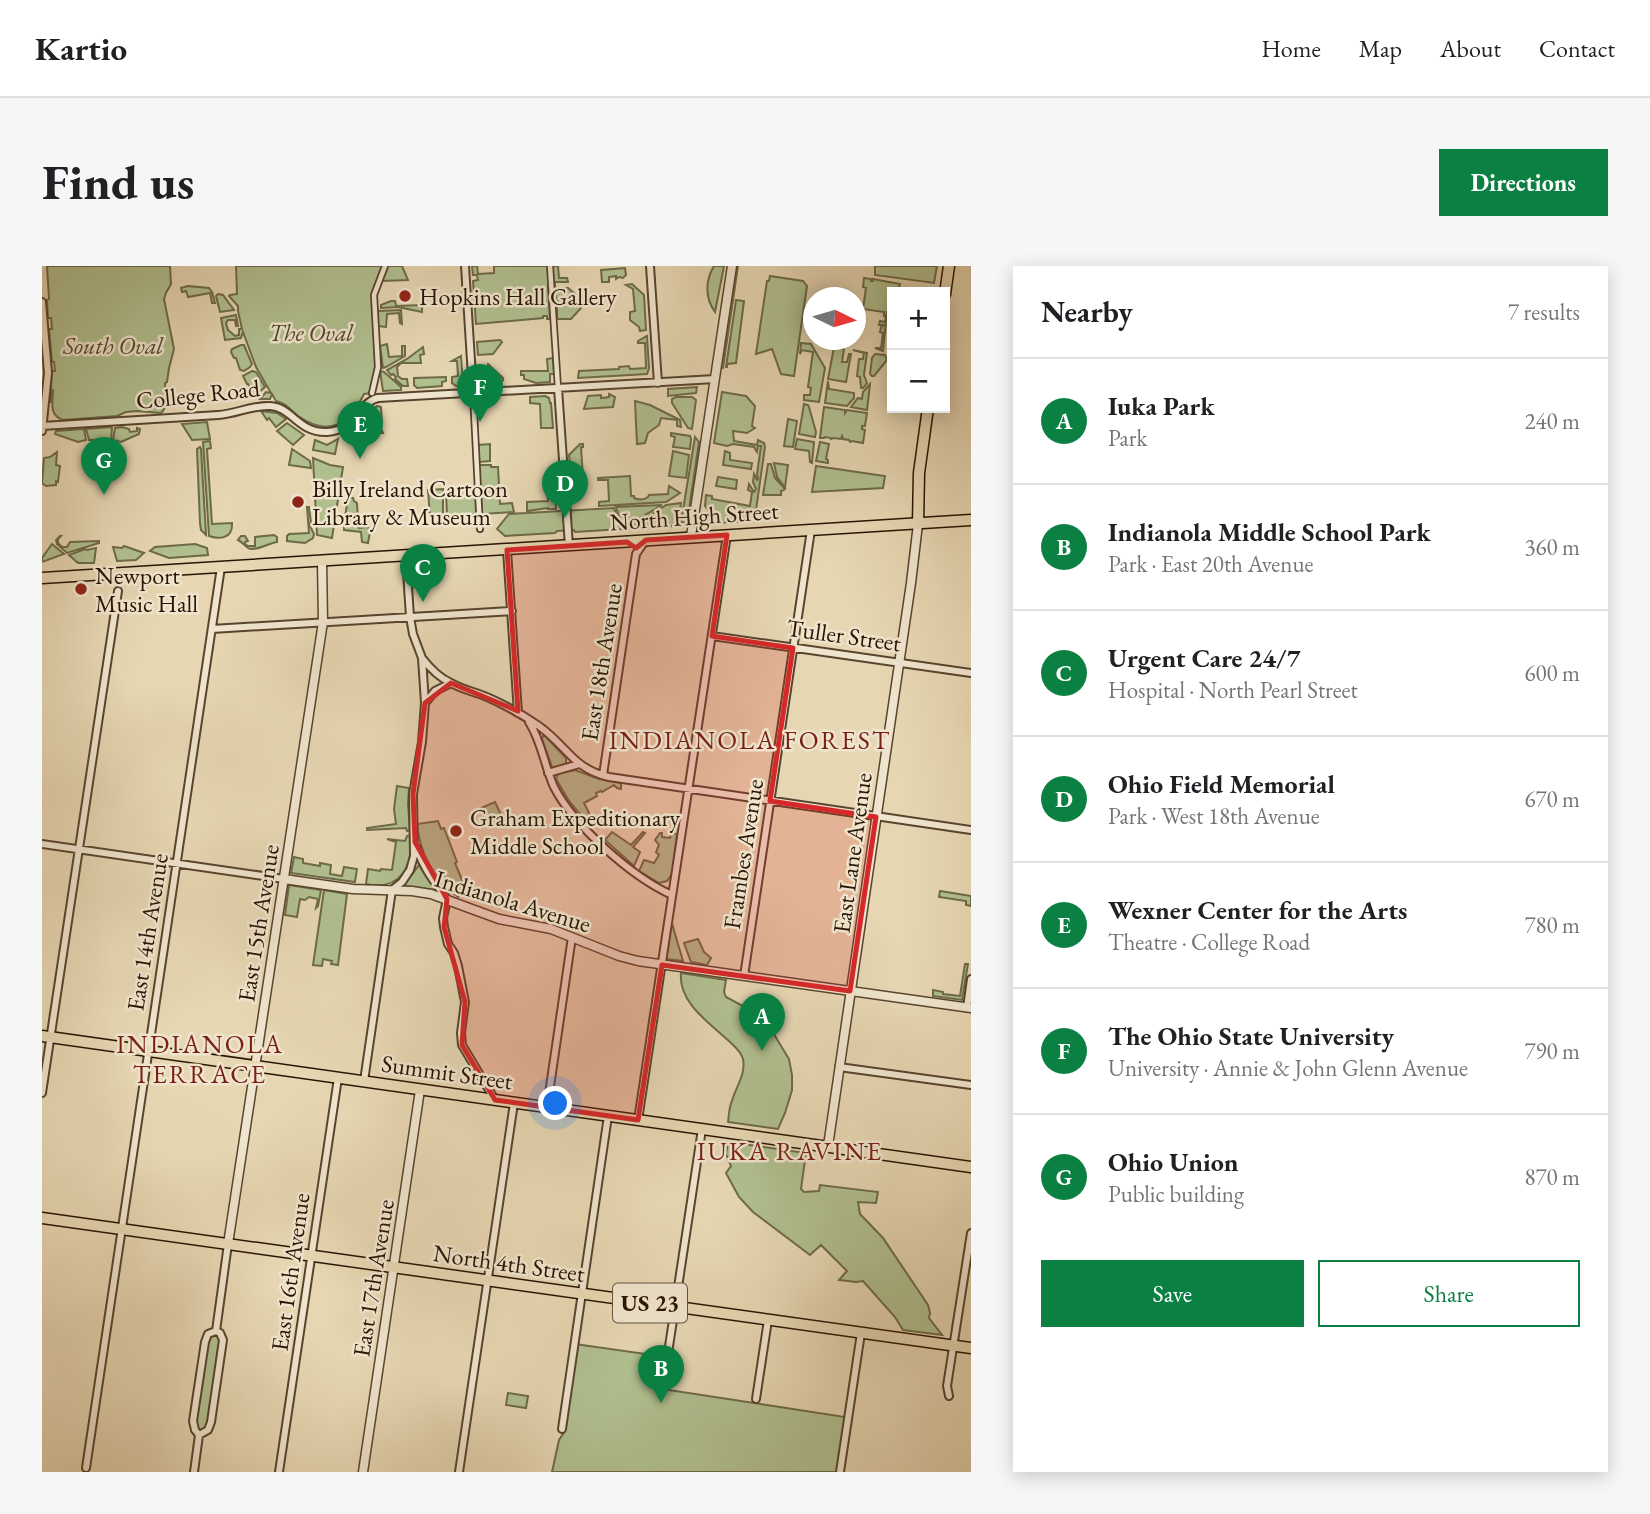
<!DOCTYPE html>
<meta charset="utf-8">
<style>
body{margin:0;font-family:"EB Garamond",serif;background:#f6f6f6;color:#202124}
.controls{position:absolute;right:21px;top:21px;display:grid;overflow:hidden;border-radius:0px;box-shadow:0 4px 18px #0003}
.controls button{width:63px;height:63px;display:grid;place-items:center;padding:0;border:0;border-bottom:2px solid #e0e0e0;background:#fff;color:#202124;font:35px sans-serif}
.compass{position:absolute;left:761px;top:21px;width:63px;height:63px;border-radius:50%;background:#fff;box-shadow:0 4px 18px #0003;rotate:95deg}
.you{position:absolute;left:514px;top:838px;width:24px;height:24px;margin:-18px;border:5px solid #fff;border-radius:50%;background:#1a73e8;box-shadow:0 0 0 10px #1a73e833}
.badge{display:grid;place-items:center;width:46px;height:46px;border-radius:50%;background:#0b8043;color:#fff;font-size:23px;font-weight:700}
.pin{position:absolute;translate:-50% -58px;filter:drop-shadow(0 2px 4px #0008)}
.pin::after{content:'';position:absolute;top:37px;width:24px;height:21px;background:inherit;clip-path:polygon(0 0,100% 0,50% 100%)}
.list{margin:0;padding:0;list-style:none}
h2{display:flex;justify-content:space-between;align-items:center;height:91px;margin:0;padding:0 28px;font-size:30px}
h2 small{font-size:23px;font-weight:400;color:#757577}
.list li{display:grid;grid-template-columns:46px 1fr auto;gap:21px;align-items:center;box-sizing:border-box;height:126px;padding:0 28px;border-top:2px solid #e0e0e0}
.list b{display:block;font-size:26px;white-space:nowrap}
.list p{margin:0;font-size:23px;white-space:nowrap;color:#757577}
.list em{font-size:23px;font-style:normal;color:#757577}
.actions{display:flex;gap:14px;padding:21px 28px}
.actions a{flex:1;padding:16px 0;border:2px solid #0b8043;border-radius:0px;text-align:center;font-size:24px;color:#0b8043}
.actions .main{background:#0b8043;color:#fff}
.map{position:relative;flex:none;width:929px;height:1206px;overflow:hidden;border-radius:0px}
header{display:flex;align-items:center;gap:42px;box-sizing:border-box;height:98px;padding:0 35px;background:#fff;border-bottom:2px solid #e0e0e0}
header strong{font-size:33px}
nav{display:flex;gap:38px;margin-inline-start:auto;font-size:24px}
.intro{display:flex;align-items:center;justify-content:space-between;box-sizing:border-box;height:168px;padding:0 42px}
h1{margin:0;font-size:49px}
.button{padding:18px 32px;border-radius:0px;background:#0b8043;color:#fff;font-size:24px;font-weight:700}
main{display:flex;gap:42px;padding:0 42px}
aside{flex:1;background:#fff;border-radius:0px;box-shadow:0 4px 18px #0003}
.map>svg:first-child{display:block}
</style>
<header>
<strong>Kartio</strong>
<nav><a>Home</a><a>Map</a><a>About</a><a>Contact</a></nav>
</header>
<div class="intro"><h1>Find us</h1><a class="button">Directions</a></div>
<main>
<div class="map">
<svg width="929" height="1206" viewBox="0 0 929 1206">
<rect width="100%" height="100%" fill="#e6d6b2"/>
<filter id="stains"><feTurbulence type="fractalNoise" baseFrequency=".00286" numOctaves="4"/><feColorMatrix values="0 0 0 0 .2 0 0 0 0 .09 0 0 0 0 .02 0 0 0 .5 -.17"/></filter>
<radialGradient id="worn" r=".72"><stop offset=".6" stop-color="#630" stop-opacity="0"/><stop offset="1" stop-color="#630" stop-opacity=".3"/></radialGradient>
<path fill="#b1bf8f" stroke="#6d6a48" stroke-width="2" d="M5 0H128L129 18 124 27 122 33 132 83 127 102 125 116 123 117C123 128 127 140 119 147L95 145 84 146 75 150 21 154C6 149 11 135 11 123L9 136H8L10 105H13L12 96H10L7 63H10L9 52H6L5 34 7 33Z
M194 0H343L333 24 336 90 330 127 322 128C307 158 288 172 256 150 247 143 246 138 234 135L230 128 228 133H218L224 126 229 127 214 101 201 66 199 72 183 74 179 52 194 49 196 60H194L193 54H186L184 57 186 64 193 70 197 69V63H200L196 45V40L187 30 188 29 195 28Z
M346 0H360L366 14 340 15Z
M430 0H435L436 8 452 7V0H516L517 12H525L526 16H513V21H506L508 53H505V50H501V52L434 58 431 15 436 14 435 9H431Z
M672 0H682L673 46C663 32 663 15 672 0Z
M693 0H696L681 102 678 101Z
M833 0H895L892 17 833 9Z
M583 2 584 9 581 12 577 11 574 13V10L567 11V16H560L559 4Z
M728 10 761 15 765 20 752 110 739 108 730 83 714 88 725 15H727Z
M822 12 829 13V15H831V13L858 18 856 26H850V50H849V46H845L841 85 833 82H839L841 67 838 66 839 61 842 59H837L838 55 843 56 844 50H842V46L821 43 824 22 821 21Z
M590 18 602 29 604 64 598 65 597 61 588 54V46L593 45 591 23 584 19Z
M146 20 167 22 170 26 173 37H170L168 27 146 31 144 25 140 26 139 22Z
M513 22H526L540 34 514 35Z
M176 28 181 29 192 44 178 46 174 30Z
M694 34 702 35 694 97 685 98V101H684Z
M349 35H353L354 40 380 39V46L356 41 339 42V39Z
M535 38 539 42 529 53H515V39Z
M359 44 360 58 358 57 357 47 345 48 344 61 336 60V45Z
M605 70 607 102 605 108 536 112 537 105 577 103V101L587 100 588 103 604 102 603 77H596V75Z
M458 74 460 76 451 88 436 89 435 76Z
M759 77 769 78 783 102 777 136 762 134V129H768L769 122 766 121 771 86 760 84 758 88Z
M345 78 347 91 360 90V80H363V90L344 101 341 102 338 80Z
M199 79H202L210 98 208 101 202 105 198 104 194 92H192L189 86 190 83Z
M381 81 382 88 378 89 379 97H359L355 101 356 110 360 113H365L366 120H361L353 113 354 111 351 108 349 109 345 104 365 93Z
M792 81 802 83 800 96H805L807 88H809L804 116 786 113Z
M811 84 825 87 822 109 825 117 821 122H819L818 111 815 110 817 93H821L822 87Z
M833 88 843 89 845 94 832 110H830L828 108 830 92Z
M419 90 421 118 419 120H414L410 117V111L416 110 415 95H410Z
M511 92 512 108H508V116L494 117 482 113V109H479V105H506L505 93Z
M446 98 461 112V114L456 119 444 120 440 118Z
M210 105 214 106 223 121 214 129 210 128 206 118H205L201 110Z
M338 105 342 106 359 121V124L341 125Z
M404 111V115L400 116V120L375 122 372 119V112Z
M786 115 787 123 812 127V132L805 140 783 137Z
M828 118 825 144 809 141 816 132 820 133 821 126Z
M655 121 654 127 626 130V123Z
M680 126 704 130 713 140 710 160 713 162 705 167 691 165 692 175 715 179 716 174 722 177 723 181 713 251H707L706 255 677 257 663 240 664 229 670 230V233L708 240 710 226 706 224 707 218 712 226 714 223 711 216 712 208 715 214 716 213 715 208 719 180H716L715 186 712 181 691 178 685 180 672 177Z
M567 128 573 131 571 141 542 143 546 130 559 129V132L567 131Z
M503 130 507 132 508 137H509L511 162H499L498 138 488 137V131Z
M634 131H650L654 134 650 163 646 162 630 137V133Z
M593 135 608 139 638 154 639 161 635 160V154L619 152 617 159 606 167 603 177 595 178Z
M762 138 766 139 767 141 774 166 773 171 757 168Z
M335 140 339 141 340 156H333L331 160 334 162 338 160 341 167H326L329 145Z
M782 141 803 144V147L805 144 825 147 823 160H820V163L823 164 821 177 810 175 808 176 807 174 801 173 800 170 799 173 791 172 789 173V172L783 171 782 172H778Z
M219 145 235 147 244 153 234 161 227 152 225 154Z
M746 153 755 155 751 181 742 180Z
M165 156 168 173 150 174 140 158Z
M245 157 262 169 251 179 235 165Z
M69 161 70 162 69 174H47L44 163Z
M80 161 87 163 88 166 95 165V162L98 163 97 168 79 176 71 174 73 162Z
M42 163 44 174 36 176 13 168 14 165Z
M629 167 648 170 649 173 648 183 631 181 633 171 629 170Z
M653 171 657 176 645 257 639 256Z
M296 173 293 188 271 184 273 174 285 179Z
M755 173 772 176 770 197 768 196 767 185 753 183Z
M168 175 169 182 165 183 170 258 190 257C191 272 178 274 167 270L161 176Z
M778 176 787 178 784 193 786 194V197L774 195Z
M448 178V195L437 196 436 179Z
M538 178H541V181H539L541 211 529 212 527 189Z
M158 181 159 183 164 269 159 264 158 257 155 183Z
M250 183 268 195 269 202 247 199Z
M631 185 647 189 644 212 627 210Z
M683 185 688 187V194L710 197 709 203 681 199Z
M15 186 14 199 18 200 16 216 14 215V219L4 220 0 217 2 192 8 191Z
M271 192 288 199 301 201 290 272 275 269Z
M732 197 746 199 743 221 735 211Z
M726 198H729L733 212 743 223 742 224 739 225V229H721Z
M437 199H449V201H456L458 238 470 237 472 246 440 248Z
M774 200 843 210 841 222 770 226Z
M588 210 589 230H592V232C597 234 602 234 606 231L607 229 626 228 627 220 638 227 624 236 557 240V236L567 235 566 214H556V212Z
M676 211 695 214 694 223 674 220Z
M401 223V251L388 250 386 224Z
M433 223 435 248 405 251 404 225Z
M513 224 514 243H506V242L485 245V236L506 235 505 225Z
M306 232H311L312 235 315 237 316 255 302 257Z
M639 237 636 256 633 260 586 263 624 239Z
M620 239 581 262 574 241Z
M265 241H267L269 257 267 258 272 268 271 272 263 277 245 275V270L247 268 267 267Z
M572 242 579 263 533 266 532 264 515 265 513 267 463 270 455 263 467 248Z
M316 258 317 262 326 261 328 266 326 277 320 276 319 266 302 264V260Z
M232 269 235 271V276C227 277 212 286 206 282 202 279 200 276 196 274L199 270H203L206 275 203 276V278L206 280H213V271Z
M18 270H19L16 273V277L20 281H25L28 276 57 275V277L25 287 15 278 14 274Z
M10 278 22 288 0 296V292Z
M153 278 165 282 166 289 127 292 108 285 113 281Z
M82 280 102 287 94 294 75 295 71 281 80 282Z
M54 282 52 297H36L27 289 43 283 45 284Z
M501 470H503L524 492V498L514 501H510L500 473Z
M533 504 557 513 579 517V523L575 522 572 519 560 526 559 525 554 527 555 530 542 537 551 555 546 558 527 535 514 513 516 508Z
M355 520 367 522 366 538 368 564 365 565 364 562 325 564V562L354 558 352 543Z
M453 536 461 553 447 560 439 542Z
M396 555 399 563 402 562 415 596 413 597 423 621 416 631C392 613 378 588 375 558Z
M570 566 589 579 601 566 603 567 591 581 598 586 592 600 563 574Z
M618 567H620V571L628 572 629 567 635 568 630 608 625 615 617 617 597 605 602 594 612 597 617 589 614 586 617 579 613 574Z
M368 569C372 600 359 625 324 618L326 603 338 605 339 603 350 604 354 576 345 573 363 575 365 570Z
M252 591 261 593V597L278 600V597L289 599 288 608 300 610 302 601 315 603 313 616 249 607Z
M377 599 393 622V624L363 620V618Z
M247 619 279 624 276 640 274 642 276 633 267 631 263 634 258 633 255 651 243 649Z
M282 624 305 628 296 699 289 698 290 695 281 693 280 700 271 699Z
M898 625 929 630V640L924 639V635L897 631Z
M631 660V661L641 695 624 693 629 661Z
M656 673 662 686 669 692 665 699 649 696 642 677Z
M923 698H926L920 734 891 730V724L901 726V728L918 730Z
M639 707 684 714 682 726 684 731 714 747 720 752 727 760 747 793 750 809V824L743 847 736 863 686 856C687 849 687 841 690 835 694 820 704 809 701 793 699 785 693 781 688 776 669 758 636 737 639 707Z
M686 876 764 887 759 923 762 926 777 925 778 919 836 926 834 937 816 936 818 948 841 972 886 1039 888 1047 887 1052 900 1069 861 1064 853 1051 821 1015 814 1016 797 1014 805 1005 779 979 768 989 711 946 697 931 684 907 689 900 684 888Z
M169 1066 181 1071 168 1161 157 1169 151 1155 163 1076Z
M533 1078 625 1091 620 1123 803 1151 795 1206H510L517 1174 523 1165Z
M466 1127 486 1130 484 1142 464 1139Z"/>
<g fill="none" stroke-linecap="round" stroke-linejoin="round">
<defs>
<path id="pedestrian" d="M508 0 516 122
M431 126 438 263
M330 127 336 101 332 29 343 0"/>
<path id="minor" d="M423 0 431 126
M608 0 616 117
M0 36 6 107 0 165
M516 122 527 280
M0 160C59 156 117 153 176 149 194 148 210 139 228 140 250 141 256 167 285 166 314 164 317 136 336 132L673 113
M465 284 476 447
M170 363 470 345
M670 370 929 407
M380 392C387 401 398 412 409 417 419 423 433 426 445 431 463 439 481 449 497 460 525 480 531 503 567 511L929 564
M383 437 393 425 409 417
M487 456C500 476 502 499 512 521 532 560 590 611 630 629
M506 507 537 498
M561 509 594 288 603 275
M0 578 242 613
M375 582C381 602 393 617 405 633L401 652 402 661 406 678 412 687 416 700 423 736 419 767 420 779 453 834
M702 710 769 264
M925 742 929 713
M797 801 929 819
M322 815 350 624 360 616 368 604 372 590 371 528 380 476 383 437 380 392 371 368 368 351 364 290
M0 827 76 325
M505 841 530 671
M596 854 685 269
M621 1120 660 863
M907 1130 905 1120 929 967
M714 1133 726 1054
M520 1163 566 850
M157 1169 166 1164 169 1156 181 1074 178 1067 174 1065
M44 1202 179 301
M152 1206 157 1169 153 1164 151 1155 163 1076 166 1068 174 1065 186 978
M237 1206 296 812
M417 1206 472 837
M798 1206 819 1067"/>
<path id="tertiary" d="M649 270 690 0
M242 613 311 623 370 625 389 628 457 653 509 663 577 690 596 695 929 742
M786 880 869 317 876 258
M186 978 281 356 280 295
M321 1206 378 824"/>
<path id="primary" d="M903 28 907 0
M876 258 877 207 886 142
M0 312 929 254
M0 770 929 901
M0 952 929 1082"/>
</defs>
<use href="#pedestrian" stroke="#58442e" stroke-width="8"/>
<use href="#minor" stroke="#58442e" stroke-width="10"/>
<use href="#tertiary" stroke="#58442e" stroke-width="11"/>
<use href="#primary" stroke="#291402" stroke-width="13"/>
<use href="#pedestrian" stroke="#efe4cd" stroke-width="4.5"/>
<use href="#minor" stroke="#efe4cd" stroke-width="6"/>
<use href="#tertiary" stroke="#efe4cd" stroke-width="8"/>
<use href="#primary" stroke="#e6d6b2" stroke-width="10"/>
</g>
<path fill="#d62828" fill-opacity="0.2" stroke="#d62828" stroke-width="5" stroke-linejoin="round" d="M685 269 670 370 751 382 728 535 834 551 808 725 620 699 596 854 453 834 420 779 423 736 402 661 405 633 373 576 371 528 383 437 409 417 476 445 465 284 585 276 594 282 604 274Z"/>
<g fill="#8f2418" stroke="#efe4cd" stroke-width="2.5">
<circle cx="363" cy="30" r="7"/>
<circle cx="256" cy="236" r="7"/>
<circle cx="39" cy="323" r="7"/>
<circle cx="414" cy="565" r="7"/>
</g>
<g text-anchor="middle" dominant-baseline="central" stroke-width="5" stroke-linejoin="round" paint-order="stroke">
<rect fill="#efe4cd" stroke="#64523f" stroke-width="2" x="571" y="1017.5" width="74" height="39" rx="5"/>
<g font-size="23" font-weight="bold" fill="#291402">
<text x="608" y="1037">US 23</text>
</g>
<g font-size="24" fill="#291402" stroke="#efe4cd" text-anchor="start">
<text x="377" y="30">Hopkins Hall Gallery</text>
<text x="270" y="222">Billy Ireland Cartoon<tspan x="270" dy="28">Library &amp; Museum</tspan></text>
<text x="53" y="309">Newport<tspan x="53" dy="28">Music Hall</tspan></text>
<text x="428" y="551">Graham Expeditionary<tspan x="428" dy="28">Middle School</tspan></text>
</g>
<g font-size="24" font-style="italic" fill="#52472c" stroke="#efe4cd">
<text x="269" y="66">The Oval</text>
<text x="71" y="79">South Oval</text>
</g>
<g font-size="24" fill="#291402" stroke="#efe4cd">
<text transform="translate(156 128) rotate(-6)">College Road</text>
<text transform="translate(652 250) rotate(-4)">North High Street</text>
<text transform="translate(802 369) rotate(8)">Tuller Street</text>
<text transform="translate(559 396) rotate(-81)">East 18th Avenue</text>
<text transform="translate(810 587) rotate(-82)">East Lane Avenue</text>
<text transform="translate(701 588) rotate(-81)">Frambes Avenue</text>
<text transform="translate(471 635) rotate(17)">Indianola Avenue</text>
<text transform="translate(216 657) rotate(-81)">East 15th Avenue</text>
<text transform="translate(105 666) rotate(-81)">East 14th Avenue</text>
<text transform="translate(405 806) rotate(8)">Summit Street</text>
<text transform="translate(467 997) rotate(8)">North 4th Street</text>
<text transform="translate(248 1006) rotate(-82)">East 16th Avenue</text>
<text transform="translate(331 1012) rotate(-81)">East 17th Avenue</text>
</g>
<g font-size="26" letter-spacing="2" fill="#7a1f14" stroke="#efe4cd">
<text x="708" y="474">INDIANOLA FOREST</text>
<text x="158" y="778">INDIANOLA<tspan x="158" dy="30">TERRACE</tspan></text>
<text x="748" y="885">IUKA RAVINE</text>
</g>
</g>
<rect width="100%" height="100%" filter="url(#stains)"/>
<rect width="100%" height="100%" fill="url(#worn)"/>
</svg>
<div class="controls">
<button>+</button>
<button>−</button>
</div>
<svg class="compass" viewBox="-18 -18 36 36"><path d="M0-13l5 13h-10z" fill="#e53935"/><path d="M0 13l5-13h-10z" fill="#757577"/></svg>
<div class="you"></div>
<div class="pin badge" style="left:720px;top:785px">A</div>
<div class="pin badge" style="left:619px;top:1137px">B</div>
<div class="pin badge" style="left:381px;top:336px">C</div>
<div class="pin badge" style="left:523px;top:252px">D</div>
<div class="pin badge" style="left:318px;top:193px">E</div>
<div class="pin badge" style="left:438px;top:156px">F</div>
<div class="pin badge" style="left:62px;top:229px">G</div>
</div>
<aside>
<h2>Nearby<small>7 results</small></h2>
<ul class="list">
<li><span class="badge">A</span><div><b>Iuka Park</b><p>Park</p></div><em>240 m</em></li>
<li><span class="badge">B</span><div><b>Indianola Middle School Park</b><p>Park · East 20th Avenue</p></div><em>360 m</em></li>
<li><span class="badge">C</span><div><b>Urgent Care 24/7</b><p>Hospital · North Pearl Street</p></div><em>600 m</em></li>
<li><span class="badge">D</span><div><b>Ohio Field Memorial</b><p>Park · West 18th Avenue</p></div><em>670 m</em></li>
<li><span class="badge">E</span><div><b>Wexner Center for the Arts</b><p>Theatre · College Road</p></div><em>780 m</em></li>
<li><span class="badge">F</span><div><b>The Ohio State University</b><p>University · Annie &amp; John Glenn Avenue</p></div><em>790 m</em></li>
<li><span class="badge">G</span><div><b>Ohio Union</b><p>Public building</p></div><em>870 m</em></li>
</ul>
<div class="actions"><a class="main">Save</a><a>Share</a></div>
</aside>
</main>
